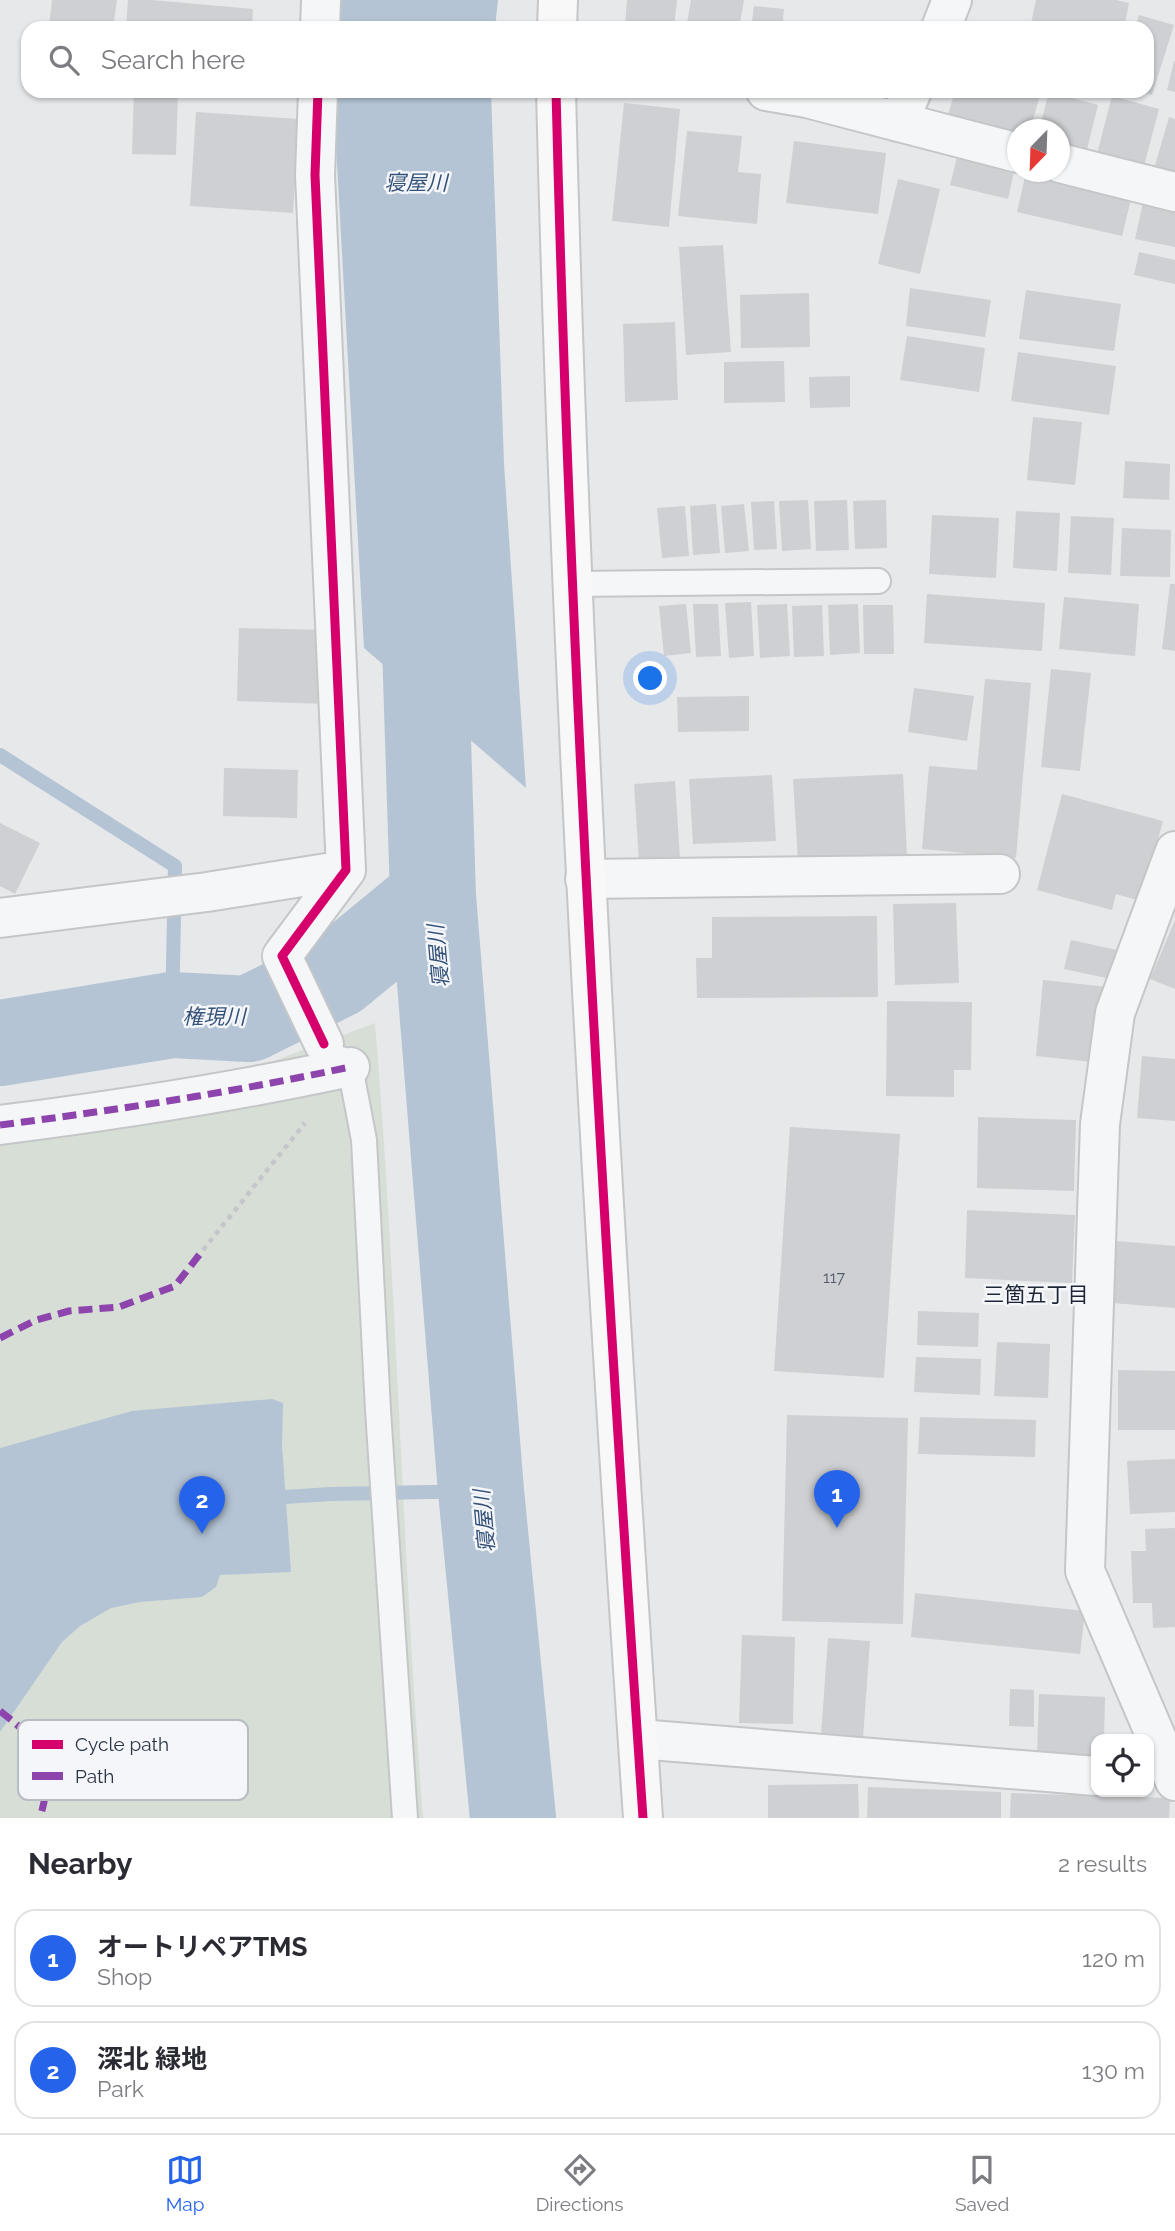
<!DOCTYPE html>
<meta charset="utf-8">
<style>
body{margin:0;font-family:Raleway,"Noto Sans JP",sans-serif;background:#f2f2f3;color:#2b2b33}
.controls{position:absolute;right:21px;bottom:21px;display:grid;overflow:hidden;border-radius:14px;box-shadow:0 2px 5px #0004}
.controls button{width:63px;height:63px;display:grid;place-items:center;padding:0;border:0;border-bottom:2px solid #e1e1e2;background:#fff;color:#2b2b33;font:35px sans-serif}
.compass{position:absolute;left:1007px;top:119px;width:63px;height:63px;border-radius:50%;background:#fff;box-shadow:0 2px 5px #0004;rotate:203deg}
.you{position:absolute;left:651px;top:679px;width:24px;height:24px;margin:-18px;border:5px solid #fff;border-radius:50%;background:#1a73e8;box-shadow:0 0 0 10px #1a73e833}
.badge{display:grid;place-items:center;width:46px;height:46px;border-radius:50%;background:#2563eb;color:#fff;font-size:23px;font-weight:700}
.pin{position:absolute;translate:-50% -58px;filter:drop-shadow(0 2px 4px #0008)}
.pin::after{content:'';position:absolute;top:37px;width:24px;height:21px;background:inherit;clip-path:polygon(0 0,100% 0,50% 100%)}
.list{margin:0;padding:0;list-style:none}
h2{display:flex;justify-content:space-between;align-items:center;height:91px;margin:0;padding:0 28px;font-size:30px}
h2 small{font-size:23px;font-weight:400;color:#7c7c81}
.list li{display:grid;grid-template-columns:46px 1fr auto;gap:21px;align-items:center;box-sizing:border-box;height:98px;margin:0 14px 14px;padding:0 14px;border:2px solid #e1e1e2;border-radius:21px}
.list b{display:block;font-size:26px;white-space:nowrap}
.list p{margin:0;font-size:23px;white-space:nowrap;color:#7c7c81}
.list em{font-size:23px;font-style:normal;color:#7c7c81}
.icon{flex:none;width:38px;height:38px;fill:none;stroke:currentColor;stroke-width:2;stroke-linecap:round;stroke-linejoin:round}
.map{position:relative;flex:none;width:1175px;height:1818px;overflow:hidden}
.search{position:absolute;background:#fff;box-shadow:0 2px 5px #0004;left:21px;right:21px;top:21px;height:77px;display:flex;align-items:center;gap:18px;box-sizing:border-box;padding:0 24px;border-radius:21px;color:#7c7c81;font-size:26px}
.sheet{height:315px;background:#fff}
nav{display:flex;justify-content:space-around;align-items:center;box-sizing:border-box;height:98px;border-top:2px solid #e1e1e2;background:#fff;font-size:19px;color:#7c7c81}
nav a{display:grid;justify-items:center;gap:4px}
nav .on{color:#2563eb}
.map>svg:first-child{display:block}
</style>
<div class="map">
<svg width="1175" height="1818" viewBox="0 0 1175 1818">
<rect width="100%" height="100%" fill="#e6e8ea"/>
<path fill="#d6ded6" d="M375 1023C397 1288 402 1553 423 1818H0V1110L247 1071Z"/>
<path fill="#b4c4d5" d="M339 0H498L495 28H338Z
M337 91H491L504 464 526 788 364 648 336 146Z
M272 1399 283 1403 282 1445 291 1572 220 1575 216 1587 202 1597 140 1602 111 1608 80 1626 62 1642 0 1732V1448L132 1411Z"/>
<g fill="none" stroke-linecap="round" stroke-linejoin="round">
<path stroke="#b4c4d5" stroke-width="14" d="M0 755 175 866 172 1015
M269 1498 331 1494 481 1491"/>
<path stroke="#b4c4d5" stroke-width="86" d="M423 583 433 896 481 1491 513 1818
M0 1043 172 1015 249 1019 337 975 433 896"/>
</g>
<path fill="#ced0d3" d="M52 0H117L113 28H49Z
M128 0H152L253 9 252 28H126Z
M627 0H677L674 28 625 26Z
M691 0H744L739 28H686Z
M1036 0H1116L1129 3 1124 28H1030Z
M754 6 784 9 782 28H751Z
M1139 15 1174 25 1152 95 1141 92 1147 91V28H1135Z
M1174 61H1175V92L1167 90Z
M134 91H178L176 155 132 154Z
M955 91H1037L1041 92 1030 130H1018V138L947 118Z
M1049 92 1098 105 1086 153 1060 146V130H1039Z
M1112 96 1159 109 1144 166 1097 154Z
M624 103 680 109 669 227 612 221Z
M196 112 299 119 293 213 190 206Z
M1169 117 1175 119V175L1154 169Z
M687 131 742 136 738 172 761 174 757 224 678 216Z
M794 141 886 153 878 214 786 203Z
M958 153 1015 167 1008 199 950 185Z
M1026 172 1132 195 1122 236 1017 212Z
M898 179 940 189 920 274 878 264Z
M1143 203 1175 210V247L1135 239Z
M723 245 731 352 686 355 679 247Z
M1139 252 1175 260V284L1134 275Z
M910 288 991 300 985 337 906 326Z
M1026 290 1121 304 1114 351 1019 339Z
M809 293 810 347 741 348 740 295Z
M675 322 678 400 625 402 623 324Z
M907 336 985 348 979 392 900 380Z
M1018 352 1116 366 1109 415 1011 401Z
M784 361 785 402 724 403V362Z
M850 376V407L810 408 809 377Z
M1033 417 1082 422 1075 485 1027 480Z
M1125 461 1170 464 1169 500 1123 498Z
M808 500 811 549 782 551 779 501Z
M847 500 849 550 816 551 814 501Z
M886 500 887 548 855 549 853 501Z
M774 501 777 549 754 550 751 502Z
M716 504 720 553 693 555 690 506Z
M744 504 749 551 725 553 721 506Z
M685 506 689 556 662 558 657 508Z
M1016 511 1060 513 1057 571 1013 568Z
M932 515 999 518 996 578 929 574Z
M1071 516 1114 518 1111 575 1068 573Z
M1122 528 1171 530 1170 577 1120 576Z
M1170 584H1175V651L1162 649Z
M927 594 1045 603 1042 651 924 643Z
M1064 597 1139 604 1135 656 1059 649Z
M751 602 754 656 729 658 725 603Z
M686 604 691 653 664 656 659 606Z
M693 604H718L721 656 696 657Z
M787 604 790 656 760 658 757 605Z
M858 604 860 653 830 655 828 605Z
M822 605 824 656 794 657 792 606Z
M863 605H893L894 654H864Z
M239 628 325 630 324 704 237 701Z
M1051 669 1091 673 1080 771 1041 767Z
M985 679 1031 683 1016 858 922 849 929 766 977 770Z
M914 688 974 696 967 741 908 732Z
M749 696V731L678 732 677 697Z
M224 768 298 770 297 818 223 816Z
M903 774 907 856 798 862 793 779Z
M772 775 776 841 693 844 689 779Z
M675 781 680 859 639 862 634 784Z
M1062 794 1163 821 1141 901 1116 894 1112 910 1037 890Z
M0 823 40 843 15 894 0 886Z
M956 903 959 983 895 985 893 904Z
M877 916 878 997 697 998 696 958H712V917Z
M1175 920V989L1150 979Z
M1071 940 1117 950 1111 979 1064 969Z
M1043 980 1108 987 1101 1063 1036 1056Z
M887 1001 972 1002 971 1070H954V1097L886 1096Z
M1142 1056 1175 1059V1121L1137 1118Z
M978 1117 1076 1120 1074 1191 977 1188Z
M790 1127 900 1134 884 1378 774 1371Z
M967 1210 1075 1215 1072 1283 965 1278Z
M1117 1241 1175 1246V1308L1112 1303Z
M918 1311 979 1313 978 1347 917 1345Z
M997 1342 1050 1344 1048 1398 994 1396Z
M916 1357 981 1359 980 1395 914 1392Z
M1118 1370 1175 1371V1430H1118Z
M787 1415 908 1418 903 1624 782 1621Z
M920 1417 1036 1420 1035 1457 918 1454Z
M1175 1459V1512L1130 1514 1127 1461Z
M1175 1528V1627L1153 1628 1152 1603H1133L1131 1551H1146L1145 1529Z
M915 1593 1085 1611 1080 1654 911 1637Z
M742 1635 795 1637 793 1724 739 1723Z
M828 1638 870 1641 863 1738 821 1735Z
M1010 1689 1034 1690V1727L1009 1726Z
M1039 1694 1105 1697 1104 1739H1096V1757L1037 1755Z
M858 1784 859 1818H768V1785Z
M868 1787 1001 1792V1818H867Z
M1011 1793 1170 1798 1169 1818H1010Z"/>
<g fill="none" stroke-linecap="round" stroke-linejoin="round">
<defs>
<path id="lane" d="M573 584 878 581
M341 1059 350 1067 364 1140 378 1410 405 1818"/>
<path id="street" d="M320 28 321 0
M941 28 952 0
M318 91 315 175 346 870 282 956 324 1044
M766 91 807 98 1018 153
M898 122 912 91
M1060 163 1175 192
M1175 851 1115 1013 1100 1124 1085 1571 1175 1781
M585 879 1000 874
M0 918 207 892 346 870
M0 1125C118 1110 234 1092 350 1067
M638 1739 1096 1776"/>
<path id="secondary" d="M557 28 558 0
M556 91C570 667 604 1243 643 1818"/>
</defs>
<use href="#lane" stroke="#c4c6c8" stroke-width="28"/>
<use href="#street" stroke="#c4c6c8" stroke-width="42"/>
<use href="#secondary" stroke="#c4c6c8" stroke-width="42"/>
<path stroke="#c5c6ca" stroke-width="4.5" stroke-dasharray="5 5" stroke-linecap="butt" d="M203 1250 305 1123"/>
<use href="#lane" stroke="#f5f6f7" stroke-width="24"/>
<use href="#street" stroke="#f5f6f7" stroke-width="38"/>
<use href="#secondary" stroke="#f8f8f8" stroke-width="38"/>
<path stroke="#8e44ad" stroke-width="7" stroke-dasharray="14 7" stroke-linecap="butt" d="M0 1125C118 1110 234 1092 350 1067
M0 1338 36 1320 69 1311 119 1307 175 1286 203 1250
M0 1711C45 1746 56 1761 40 1818"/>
<defs>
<path id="cycleway" d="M318 91 315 175 346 870 282 956 324 1044
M556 91C570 667 604 1243 643 1818"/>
</defs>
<use href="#cycleway" stroke="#f4f6f9" stroke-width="13"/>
<use href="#cycleway" stroke="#d6006c" stroke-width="9"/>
</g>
<g text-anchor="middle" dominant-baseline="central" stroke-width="5" stroke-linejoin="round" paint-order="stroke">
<g font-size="16" fill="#545c69">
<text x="834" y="1277">117</text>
</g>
<g font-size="21" font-style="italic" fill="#34527a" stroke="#f4f6f9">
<text x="416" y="182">寝屋川</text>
<text transform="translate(438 956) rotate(-95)">寝屋川</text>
<text x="214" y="1016">権現川</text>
<text transform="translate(484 1521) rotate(-95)">寝屋川</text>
</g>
<g font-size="21" fill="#1d2536" stroke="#f4f6f9">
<text x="1036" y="1294">三箇五丁目</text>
</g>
</g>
<rect x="18" y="1720" width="230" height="80" rx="10" fill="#f4f6f9" stroke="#b8bcc3" stroke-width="2"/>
<rect x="32" y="1740" width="31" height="9" fill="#d6006c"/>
<rect x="32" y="1772" width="31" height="8" fill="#8e44ad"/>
<g font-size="19" fill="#2b3445">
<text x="75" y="1751">Cycle path</text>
<text x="75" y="1783">Path</text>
</g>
</svg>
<div class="controls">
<button><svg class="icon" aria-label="locate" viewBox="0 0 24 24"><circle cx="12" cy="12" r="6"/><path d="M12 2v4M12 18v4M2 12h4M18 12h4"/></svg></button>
</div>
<svg class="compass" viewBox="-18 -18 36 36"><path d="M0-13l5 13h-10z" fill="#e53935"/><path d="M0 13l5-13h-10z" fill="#7c7c81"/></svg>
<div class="you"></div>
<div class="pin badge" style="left:837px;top:1528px">1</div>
<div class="pin badge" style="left:202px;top:1534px">2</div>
<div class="search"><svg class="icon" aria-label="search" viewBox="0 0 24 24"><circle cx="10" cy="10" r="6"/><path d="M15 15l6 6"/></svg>Search here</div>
</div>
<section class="sheet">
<h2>Nearby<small>2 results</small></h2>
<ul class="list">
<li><span class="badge">1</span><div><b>オートリペアTMS</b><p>Shop</p></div><em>120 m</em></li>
<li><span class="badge">2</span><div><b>深北 緑地</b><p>Park</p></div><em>130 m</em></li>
</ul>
</section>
<nav>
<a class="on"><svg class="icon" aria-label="map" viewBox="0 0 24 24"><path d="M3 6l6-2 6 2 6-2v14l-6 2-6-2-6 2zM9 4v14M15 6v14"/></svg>Map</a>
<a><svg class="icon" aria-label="directions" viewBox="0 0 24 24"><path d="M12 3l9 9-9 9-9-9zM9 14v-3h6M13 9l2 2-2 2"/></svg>Directions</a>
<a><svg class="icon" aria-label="saved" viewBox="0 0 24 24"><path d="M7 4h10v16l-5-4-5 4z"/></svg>Saved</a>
</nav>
